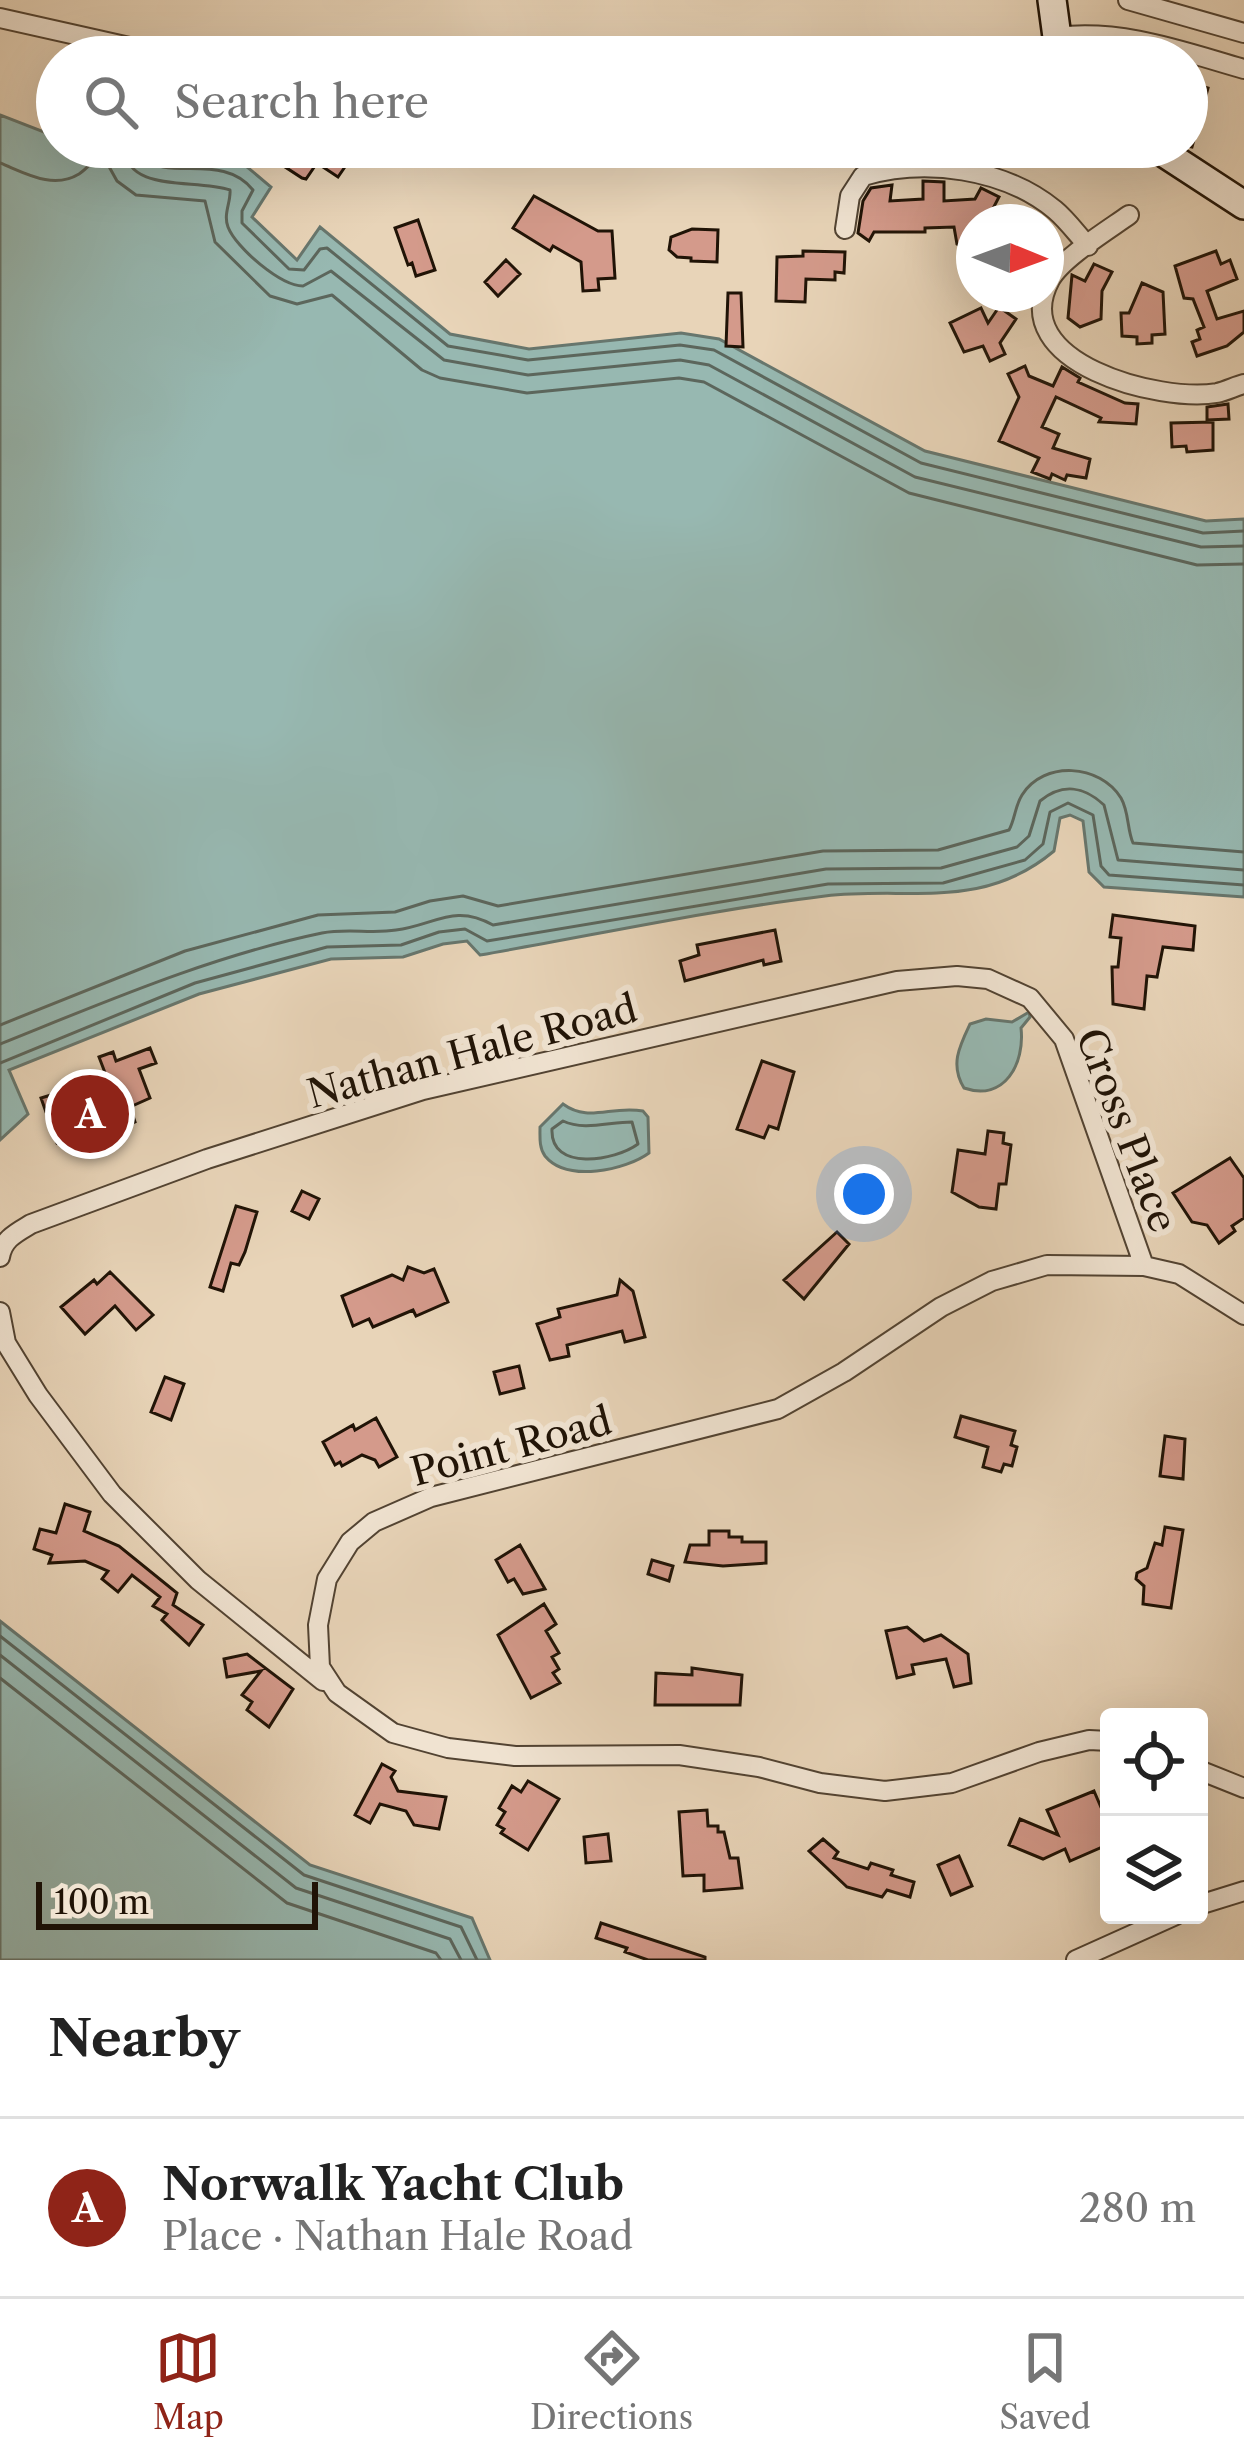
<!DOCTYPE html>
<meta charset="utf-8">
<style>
body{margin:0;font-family:"Libre Caslon Text",serif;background:#f6f6f6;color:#222}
.controls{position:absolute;right:36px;bottom:36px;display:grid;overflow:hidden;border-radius:12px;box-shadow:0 12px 48px #0002}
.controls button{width:108px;height:108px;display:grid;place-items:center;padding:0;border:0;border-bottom:3px solid #e0e0e0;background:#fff;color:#222;font:60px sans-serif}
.compass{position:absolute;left:956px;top:204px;width:108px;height:108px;border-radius:50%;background:#fff;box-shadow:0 12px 48px #0002;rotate:91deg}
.scale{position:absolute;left:36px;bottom:30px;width:282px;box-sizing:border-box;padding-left:12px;border:6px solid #201306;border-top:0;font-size:33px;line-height:42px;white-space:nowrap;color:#201306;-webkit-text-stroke:9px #f0e3d1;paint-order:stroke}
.you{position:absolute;left:864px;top:1194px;width:42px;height:42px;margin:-30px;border:9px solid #fff;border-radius:50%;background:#1a73e8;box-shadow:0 0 0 18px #1a73e833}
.badge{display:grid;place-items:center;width:78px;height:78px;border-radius:50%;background:#8f2418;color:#fff;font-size:39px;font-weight:700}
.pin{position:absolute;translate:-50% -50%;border:6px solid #fff;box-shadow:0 3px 12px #0006}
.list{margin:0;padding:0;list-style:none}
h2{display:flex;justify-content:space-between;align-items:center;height:156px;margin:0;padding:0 48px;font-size:51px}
h2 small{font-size:39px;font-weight:400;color:#767676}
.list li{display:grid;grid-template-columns:78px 1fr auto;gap:36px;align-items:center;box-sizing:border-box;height:180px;padding:0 48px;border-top:3px solid #e0e0e0}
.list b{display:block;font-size:45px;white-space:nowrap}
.list p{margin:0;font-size:39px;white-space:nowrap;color:#767676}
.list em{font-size:39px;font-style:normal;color:#767676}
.icon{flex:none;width:66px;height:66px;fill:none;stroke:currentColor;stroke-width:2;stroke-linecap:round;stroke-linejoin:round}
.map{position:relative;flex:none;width:1244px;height:1960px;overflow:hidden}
.search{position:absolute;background:#fff;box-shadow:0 12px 48px #0002;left:36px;right:36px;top:36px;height:132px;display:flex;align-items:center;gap:30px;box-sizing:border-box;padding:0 42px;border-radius:66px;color:#767676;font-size:45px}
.sheet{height:336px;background:#fff}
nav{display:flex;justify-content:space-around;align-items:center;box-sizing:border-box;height:168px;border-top:3px solid #e0e0e0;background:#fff;font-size:33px;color:#767676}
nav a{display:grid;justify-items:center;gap:6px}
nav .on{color:#8f2418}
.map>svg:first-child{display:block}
</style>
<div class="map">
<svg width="1244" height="1960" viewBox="0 0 1244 1960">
<rect width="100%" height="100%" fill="#e8d4b8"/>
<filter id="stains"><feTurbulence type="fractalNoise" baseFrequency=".00167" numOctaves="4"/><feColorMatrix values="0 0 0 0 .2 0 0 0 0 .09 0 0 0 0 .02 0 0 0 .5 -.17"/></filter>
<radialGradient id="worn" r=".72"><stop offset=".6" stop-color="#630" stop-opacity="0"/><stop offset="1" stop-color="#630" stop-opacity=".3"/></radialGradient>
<path fill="#97b8b1" stroke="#67766d" stroke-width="3" d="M0 115 57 137V147L210 156 246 166 271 187 252 217 297 260 320 227 450 334 529 349 681 333 719 339 925 451 1206 521 1244 519V897L1104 887 1089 872 1083 821 1070 815 1060 818 1054 851C981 912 909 886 825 896 710 910 595 935 480 955L467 941 443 944 403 957 331 959 199 994 9 1070 28 1114 0 1140Z
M1029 1012 1030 1017 1021 1028C1025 1063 1005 1102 964 1088 950 1065 959 1047 970 1024L986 1019 1012 1022Z
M563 1104C589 1123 611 1105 643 1111L648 1117 649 1153C626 1170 567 1183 545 1156 539 1148 540 1137 540 1127Z
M0 1621 310 1865 472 1918 490 1960H0Z"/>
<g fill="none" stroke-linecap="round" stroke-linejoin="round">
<path stroke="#5c665c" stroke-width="3" d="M124 147C127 194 195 178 230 190 231 202 223 214 228 227 236 248 281 286 303 286L331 271 444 360 528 375 680 360 709 365 915 477 1201 547 1244 546
M139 147 141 157C169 182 223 152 253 190L242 211V223L289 269 304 270 320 249 327 248 448 346 528 360 680 345 714 350 921 463 1203 533 1244 531
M0 163C25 173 53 190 79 174 88 168 94 159 102 154L117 181 136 195 205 201 215 242 270 296 297 304 332 295 422 370 440 378 527 393 679 378 704 382 909 493 1197 565 1244 564
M0 1025 185 951 318 915 395 912 430 901 463 896 498 906 823 851 938 850 1009 830C1015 819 1015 806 1022 795 1044 760 1100 764 1121 798 1129 812 1127 829 1133 843L1244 852
M0 1044C105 1002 211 956 322 933 347 928 372 934 396 930 435 925 454 903 493 925L826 869 941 868 1017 847 1029 836 1040 801C1062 783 1084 786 1104 805L1118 860 1244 870
M0 1063 195 983 327 947 401 945 439 932 465 929 487 941 828 884 943 883 1025 860 1043 844 1050 812 1068 803 1093 815 1101 866 1109 875 1244 885
M563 1121C584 1131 609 1122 632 1122L638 1144C615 1161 550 1172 552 1129Z
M0 1636 304 1875 461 1927 477 1960
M0 1655 296 1888 450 1939 461 1960
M0 1678 287 1903 436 1953 441 1960"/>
</g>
<path fill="#d49a8b" stroke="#201306" stroke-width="3" d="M1187 82 1208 88 1192 147 1187 146Z
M286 147H329L349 161 338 177 317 163 306 179 302 178 276 161Z
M923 181 944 182V201L975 199 981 188 999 197 986 222H974V249H965L957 244 954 227 925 228V232H874L869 241 858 233 863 201 871 188 892 185 890 201 923 199Z
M534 196 598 231H612L615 278 598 279 599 290 583 291 581 262 553 246 550 251 513 228Z
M418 220 435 270 416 276 412 263 408 265 395 228Z
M692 229 718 230 717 262 691 261V258L677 257 669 250 671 237Z
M803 251 845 252 844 273 835 272V280L806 279 805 302 776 301 777 257 803 256Z
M1216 251 1221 264 1230 260 1237 279 1207 291 1217 319 1244 311V332L1227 346 1197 356 1192 342 1200 339 1197 330 1204 327 1193 299 1184 298 1175 266Z
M506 260 520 274 498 296 485 282Z
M1094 264 1112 272 1102 291 1101 319 1080 327 1068 318 1072 275 1085 281Z
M1142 283 1163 292 1165 334 1152 335V343L1137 344V337L1122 336 1121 313H1129Z
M728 293H741L743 347 726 346Z
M999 307 1016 319 1000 343 1005 354 990 361 983 346 964 352 950 323 981 308 988 323Z
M1025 366 1029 376 1053 386 1062 367 1080 378 1078 382 1125 403 1138 404 1136 424 1099 422 1101 418 1056 397 1042 427 1059 434 1053 448 1090 459 1086 478 1067 475 1065 480 1052 474 1050 479 1032 472 1039 458 999 441 1019 397 1008 374Z
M1228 404 1229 419 1207 420V407Z
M1213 422V450L1187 452 1186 446 1172 447 1171 423Z
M1113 915 1195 926 1193 950 1163 947 1157 977 1147 976 1144 1009 1113 1004 1112 967H1118L1121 938 1110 937Z
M775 930 781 961 764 965 763 960 685 981 680 961 699 955 697 945Z
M150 1048 156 1063 139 1069 150 1098 130 1107 135 1122 101 1136 99 1131 86 1133 57 1143 41 1098 107 1078 99 1057 113 1052 116 1061Z
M762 1061 794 1072 778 1129 769 1126 764 1138 737 1129Z
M988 1131 1004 1133 1003 1143 1011 1145 1006 1184H999L996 1209 979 1207 952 1192 958 1150 985 1154Z
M1230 1158 1244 1178V1218L1232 1226 1235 1231 1219 1243 1207 1225 1192 1222 1173 1193Z
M302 1191 319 1199 309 1219 292 1211Z
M236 1206 257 1212 245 1252 239 1265 231 1263 223 1291 210 1287Z
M837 1232 849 1244 804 1299 784 1280Z
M408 1267 424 1273 434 1269 448 1302 416 1316 413 1310 373 1327 369 1319 353 1326 342 1296 392 1275 403 1280Z
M110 1272 153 1315 136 1330 115 1306 85 1334 61 1307 94 1280 97 1284Z
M620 1280 633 1291 645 1337 625 1342 622 1331 567 1345 569 1356 550 1360 537 1324 560 1317 558 1309 617 1295Z
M519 1366 524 1388 500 1394 494 1372Z
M165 1377 184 1384 171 1420 151 1412Z
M961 1416 1015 1431 1011 1445 1017 1447 1012 1466 1004 1464 1001 1472 983 1467 988 1447 955 1437Z
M376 1418 397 1457 379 1467 375 1460 362 1455 342 1466 340 1462 335 1465 323 1442 353 1425 355 1430Z
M1165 1436 1185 1439 1183 1479 1160 1476Z
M65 1504 90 1512 84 1531 119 1546 177 1593 173 1605 203 1625 189 1645 162 1620 167 1614 153 1606 160 1597 132 1575 118 1592 102 1579 108 1571 85 1561 49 1563 52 1555 34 1549 40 1529 56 1533Z
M1165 1527 1183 1530 1171 1608 1143 1604 1144 1586 1136 1579 1137 1573 1147 1568 1155 1543 1162 1545Z
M709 1531H729V1537H742V1542H766V1563L723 1566 685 1562 690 1545H709Z
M520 1545 545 1589 523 1594 514 1579 508 1582 496 1560Z
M652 1560 673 1566 669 1581 648 1574Z
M544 1604 556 1624 546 1631 559 1653 552 1657 559 1669 553 1673 560 1683 531 1698 498 1635Z
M907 1627 924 1641 941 1635 968 1654 971 1683 954 1687 946 1659 912 1665 914 1674 897 1678 886 1631Z
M247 1654 293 1689 269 1727 247 1710 252 1702 242 1695 261 1671 227 1677 224 1659Z
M692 1668 742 1675 740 1705H655L656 1673 692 1675Z
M382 1764 395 1771 391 1777 398 1791 446 1797 439 1829 414 1825 406 1811 380 1804 370 1823 355 1815Z
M528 1781 559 1799 528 1850 501 1833 504 1829 497 1825 505 1812 499 1808 512 1786 521 1792Z
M1094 1791 1109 1826V1844L1070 1861 1065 1849 1043 1859 1009 1845 1020 1819 1058 1835 1047 1810Z
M707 1810 708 1826H718V1832H724L730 1858H738L742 1888 704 1891V1875L683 1876 679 1812Z
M608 1834 611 1861 586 1863 584 1837Z
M823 1839 838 1852 834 1858 868 1869 871 1863 893 1870 891 1875 914 1882 910 1897 887 1890 882 1897 847 1887 809 1851Z
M959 1856 972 1886 951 1895 938 1865Z
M601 1923 705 1957V1960H648L625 1952 627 1948 596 1938Z"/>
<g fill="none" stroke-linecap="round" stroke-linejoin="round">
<defs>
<path id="street" d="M1128 0 1244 33
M0 18 174 57
M1057 37C1123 29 1181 51 1244 69
M1129 215C1108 230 1061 259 1050 280 1005 363 1161 403 1217 393 1226 391 1236 386 1244 384
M845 229 850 196 863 176C925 158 1004 168 1055 210 1067 220 1077 234 1088 246
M0 1257C3 1239 16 1233 31 1224L207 1159 423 1090 897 981 957 976 988 979 1030 998 1064 1039 1144 1266
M0 1312 6 1343 38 1395 112 1494 198 1580 323 1681
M1109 1741 1089 1740 1039 1752 952 1783 885 1791 820 1783 759 1767 679 1755 515 1756 448 1748 393 1733 337 1693 320 1667 318 1625 327 1579 350 1542 374 1522 431 1497 778 1409 844 1372 941 1307 992 1281 1047 1265 1144 1266 1179 1274 1244 1315
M1199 1770 1244 1788
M1199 1905 1244 1891
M1076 1960 1176 1915"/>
<path id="secondary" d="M1052 0 1057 37 1068 57
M1155 147 1244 205"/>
</defs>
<use href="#street" stroke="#524332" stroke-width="22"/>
<use href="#secondary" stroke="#201306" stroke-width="32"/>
<use href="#street" stroke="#f0e3d1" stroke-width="18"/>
<use href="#secondary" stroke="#f0e3d1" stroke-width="27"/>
</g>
<g text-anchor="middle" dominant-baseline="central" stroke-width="12" stroke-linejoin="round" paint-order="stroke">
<g font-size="39" fill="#201306" stroke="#f0e3d1">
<text transform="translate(472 1051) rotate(-15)">Nathan Hale Road</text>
<text transform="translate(1127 1130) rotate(69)">Cross Place</text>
<text transform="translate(511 1446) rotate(-15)">Point Road</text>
</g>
</g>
<rect width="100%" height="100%" filter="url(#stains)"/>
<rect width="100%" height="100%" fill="url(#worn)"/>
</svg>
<div class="controls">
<button><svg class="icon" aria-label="locate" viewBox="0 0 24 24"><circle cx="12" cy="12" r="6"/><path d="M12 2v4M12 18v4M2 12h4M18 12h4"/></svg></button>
<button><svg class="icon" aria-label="layers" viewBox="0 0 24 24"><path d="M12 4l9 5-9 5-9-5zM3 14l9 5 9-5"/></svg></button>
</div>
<svg class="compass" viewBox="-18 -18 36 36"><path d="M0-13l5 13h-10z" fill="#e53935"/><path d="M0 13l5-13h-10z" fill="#767676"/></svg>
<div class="scale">100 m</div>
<div class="you"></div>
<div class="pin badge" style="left:90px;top:1114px">A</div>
<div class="search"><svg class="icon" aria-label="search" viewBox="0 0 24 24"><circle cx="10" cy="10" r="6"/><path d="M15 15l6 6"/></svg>Search here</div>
</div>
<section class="sheet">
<h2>Nearby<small></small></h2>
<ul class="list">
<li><span class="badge">A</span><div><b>Norwalk Yacht Club</b><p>Place · Nathan Hale Road</p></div><em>280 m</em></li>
</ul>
</section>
<nav>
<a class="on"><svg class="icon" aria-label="map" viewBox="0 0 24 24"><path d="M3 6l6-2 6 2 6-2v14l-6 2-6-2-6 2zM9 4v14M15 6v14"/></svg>Map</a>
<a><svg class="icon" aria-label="directions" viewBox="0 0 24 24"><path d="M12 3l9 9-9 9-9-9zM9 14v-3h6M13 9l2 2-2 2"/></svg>Directions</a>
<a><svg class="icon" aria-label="saved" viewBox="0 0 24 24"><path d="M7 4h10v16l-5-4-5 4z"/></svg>Saved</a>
</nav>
